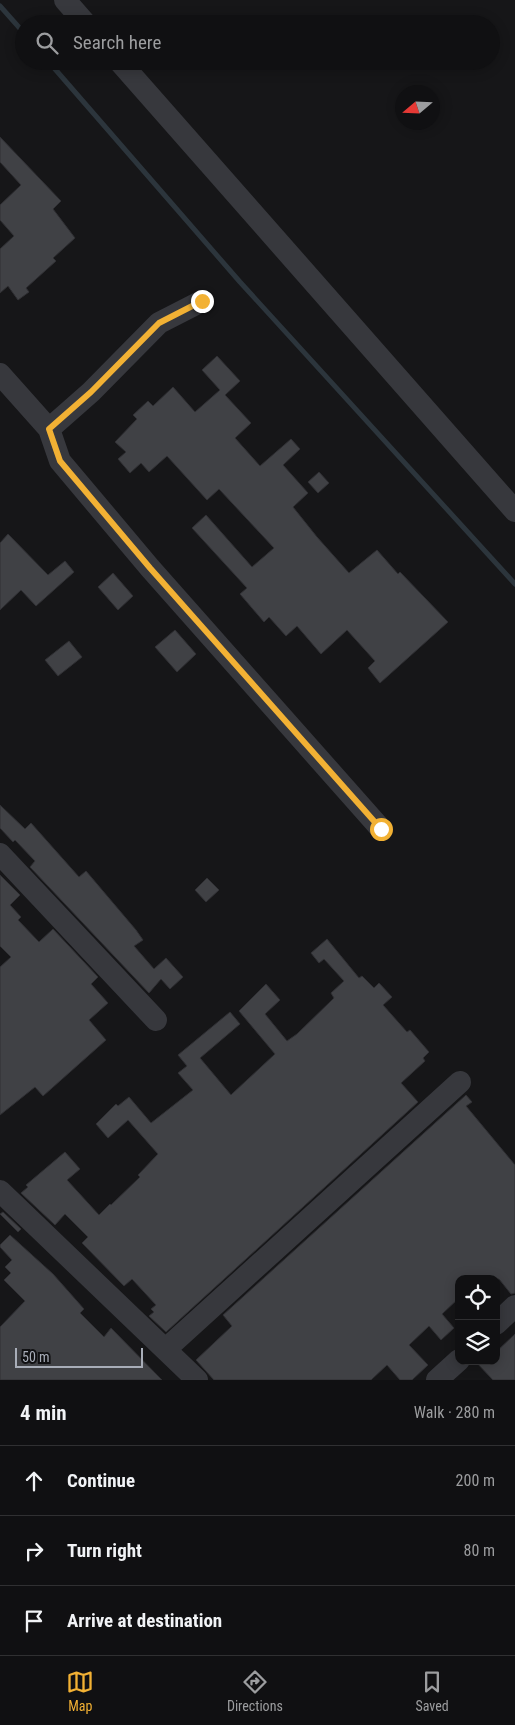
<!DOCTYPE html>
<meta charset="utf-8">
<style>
body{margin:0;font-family:"Roboto Condensed",sans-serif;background:#19191b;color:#f1f3f6}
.controls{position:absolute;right:15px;bottom:15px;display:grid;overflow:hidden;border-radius:10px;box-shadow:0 2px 12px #0003}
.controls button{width:45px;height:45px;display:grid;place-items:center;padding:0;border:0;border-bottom:1px solid #303032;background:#101012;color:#f1f3f6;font:25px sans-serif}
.compass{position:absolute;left:395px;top:85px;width:45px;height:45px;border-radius:50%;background:#101012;box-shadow:0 2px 12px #0003;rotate:251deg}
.scale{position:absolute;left:15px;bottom:12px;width:128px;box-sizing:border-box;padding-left:5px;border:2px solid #a8adb8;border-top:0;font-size:14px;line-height:18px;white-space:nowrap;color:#a8adb8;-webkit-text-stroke:4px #111113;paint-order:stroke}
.stop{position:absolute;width:15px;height:15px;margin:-11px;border:4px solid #f2b134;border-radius:50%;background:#fff}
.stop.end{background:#f2b134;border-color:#fff;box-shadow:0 1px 5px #0008}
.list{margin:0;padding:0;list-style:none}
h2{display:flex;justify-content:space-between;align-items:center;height:65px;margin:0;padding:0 20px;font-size:21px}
h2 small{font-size:16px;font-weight:400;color:#9c9d9f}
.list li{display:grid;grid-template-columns:32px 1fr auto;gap:15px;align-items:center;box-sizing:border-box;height:70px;padding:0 20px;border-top:1px solid #303032}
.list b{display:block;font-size:19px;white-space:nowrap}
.list em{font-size:16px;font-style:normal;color:#9c9d9f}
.icon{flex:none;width:28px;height:28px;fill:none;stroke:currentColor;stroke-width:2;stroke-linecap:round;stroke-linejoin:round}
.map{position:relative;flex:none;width:515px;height:1380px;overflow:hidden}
.search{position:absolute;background:#101012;box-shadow:0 2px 12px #0003;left:15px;right:15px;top:15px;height:55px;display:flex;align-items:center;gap:12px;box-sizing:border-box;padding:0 18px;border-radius:28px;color:#9c9d9f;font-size:19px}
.sheet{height:275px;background:#101012}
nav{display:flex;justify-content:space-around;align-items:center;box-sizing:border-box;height:70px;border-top:1px solid #303032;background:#101012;font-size:14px;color:#9c9d9f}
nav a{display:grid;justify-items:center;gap:2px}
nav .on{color:#f2b134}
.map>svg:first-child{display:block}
</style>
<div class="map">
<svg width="515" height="1380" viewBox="0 0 515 1380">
<rect width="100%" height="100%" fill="#161618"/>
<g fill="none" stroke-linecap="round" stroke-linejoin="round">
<path stroke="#2c353c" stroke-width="5" d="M0 6 24 33
M48 61 240 282 515 584"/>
</g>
<path fill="#404145" stroke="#303034" d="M0 137 61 201 53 209 75 238 53 258 56 261 26 288 29 292 18 300 8 286 0 293V249L14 236 0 220V205L21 185 0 162Z
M217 356 240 381 225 395 251 423 235 438 260 466 291 439 300 449 283 465 308 493 293 507 317 537 349 573 377 550 398 574 400 572 448 622 380 683 368 668 375 661 347 630 321 654 297 626 286 636 269 617 264 622 240 594 247 588 192 528 206 515 252 567 274 548 219 489 207 500 167 456 149 472 141 463 130 473 118 459 126 452 115 442 137 419 133 415 148 401 153 406 173 387 195 412 220 390 202 370Z
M319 472 329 483 318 493 308 482Z
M8 534 48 575 65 561 74 572 36 606 21 590 0 610V543Z
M113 573 133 596 118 610 98 587Z
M175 630 196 654 177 672 155 647Z
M69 641 82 657 58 676 45 660Z
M0 805 25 829 31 823 79 877 86 871 136 930 143 940 134 946 154 969 166 958 183 977 170 989 161 979 149 993 30 867 35 861 15 840 13 842 0 828Z
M0 875 20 895 10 905 21 917 18 920 39 942 53 929 98 977 91 984 108 1003 89 1020 106 1040 43 1096 35 1087 0 1115V967L11 957 0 946Z
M207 878 219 890 206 902 195 890Z
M327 939 359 978 362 976 374 988 379 983 392 997 383 1005 407 1032 410 1030 429 1052 423 1058 425 1061 401 1083 418 1102 166 1332 149 1316 154 1312 151 1309 156 1305 132 1279 124 1286 82 1243 88 1237 65 1214 55 1225 21 1193 28 1187 26 1185 65 1152 80 1169 67 1180 99 1215 110 1204 111 1205 140 1177 138 1175 158 1154 128 1120 108 1138 96 1124 116 1104 118 1106 129 1097 151 1123 193 1090 178 1073 187 1066 178 1055 230 1012 240 1024 200 1058 231 1095 233 1093 275 1054 239 1011 266 984 280 1000 265 1014 287 1041 297 1034 334 998 331 993 344 981 324 959 319 963 311 953Z
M466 1095 472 1102 466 1106 515 1165V1293L511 1294 499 1279H459V1298L442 1314 454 1328 441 1340 429 1326 409 1345 428 1365 412 1380H400L387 1365 371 1380H214L196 1360 232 1326 223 1315Z
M3 1212 21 1229 18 1232 0 1214Z
M10 1235 53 1274 84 1309 80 1313 104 1337 111 1328 162 1380H0V1327L25 1301 4 1280 11 1273 5 1267 12 1260 0 1247V1245Z
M515 1334V1380H493L475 1361H496V1352Z"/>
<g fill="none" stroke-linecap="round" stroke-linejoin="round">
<path stroke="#37383d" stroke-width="22" d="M65 0 86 24
M119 61 515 511
M0 374 49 429 60 461 150 568 381 829
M49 429 91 392 159 323 202 301
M0 854 156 1020
M0 1191 197 1380
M496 1324 515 1306
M167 1348 460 1082
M437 1380 459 1360"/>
</g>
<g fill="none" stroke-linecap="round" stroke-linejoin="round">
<path stroke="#f2b134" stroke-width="6" d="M202 301 159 323 91 392 49 429 60 461 150 568 381 829"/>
</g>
</svg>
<div class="controls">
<button><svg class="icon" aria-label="locate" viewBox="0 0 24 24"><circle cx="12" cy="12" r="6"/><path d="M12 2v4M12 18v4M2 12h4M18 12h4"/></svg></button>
<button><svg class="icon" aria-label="layers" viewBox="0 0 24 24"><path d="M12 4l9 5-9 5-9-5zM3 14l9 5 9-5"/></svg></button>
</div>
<svg class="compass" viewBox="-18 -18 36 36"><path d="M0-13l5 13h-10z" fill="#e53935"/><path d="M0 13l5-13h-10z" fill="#9c9d9f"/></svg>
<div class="scale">50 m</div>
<div class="stop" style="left:381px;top:829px"></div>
<div class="stop end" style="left:202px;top:301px"></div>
<div class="search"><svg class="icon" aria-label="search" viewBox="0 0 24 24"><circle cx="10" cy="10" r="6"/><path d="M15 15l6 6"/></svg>Search here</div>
</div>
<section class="sheet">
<h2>4 min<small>Walk · 280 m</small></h2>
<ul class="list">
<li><svg class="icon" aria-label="ahead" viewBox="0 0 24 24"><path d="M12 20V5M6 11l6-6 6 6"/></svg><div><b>Continue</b></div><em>200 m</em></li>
<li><svg class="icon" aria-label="right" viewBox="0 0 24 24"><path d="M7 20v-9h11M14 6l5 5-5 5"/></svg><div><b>Turn right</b></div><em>80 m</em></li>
<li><svg class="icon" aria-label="arrive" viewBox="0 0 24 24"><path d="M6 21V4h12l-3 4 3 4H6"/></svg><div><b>Arrive at destination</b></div></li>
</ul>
</section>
<nav>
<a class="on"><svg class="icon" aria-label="map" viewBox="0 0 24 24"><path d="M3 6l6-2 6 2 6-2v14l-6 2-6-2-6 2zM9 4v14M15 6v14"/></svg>Map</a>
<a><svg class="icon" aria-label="directions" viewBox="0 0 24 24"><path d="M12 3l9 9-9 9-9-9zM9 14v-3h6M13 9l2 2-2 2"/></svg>Directions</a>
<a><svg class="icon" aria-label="saved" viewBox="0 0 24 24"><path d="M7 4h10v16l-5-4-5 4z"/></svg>Saved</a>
</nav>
